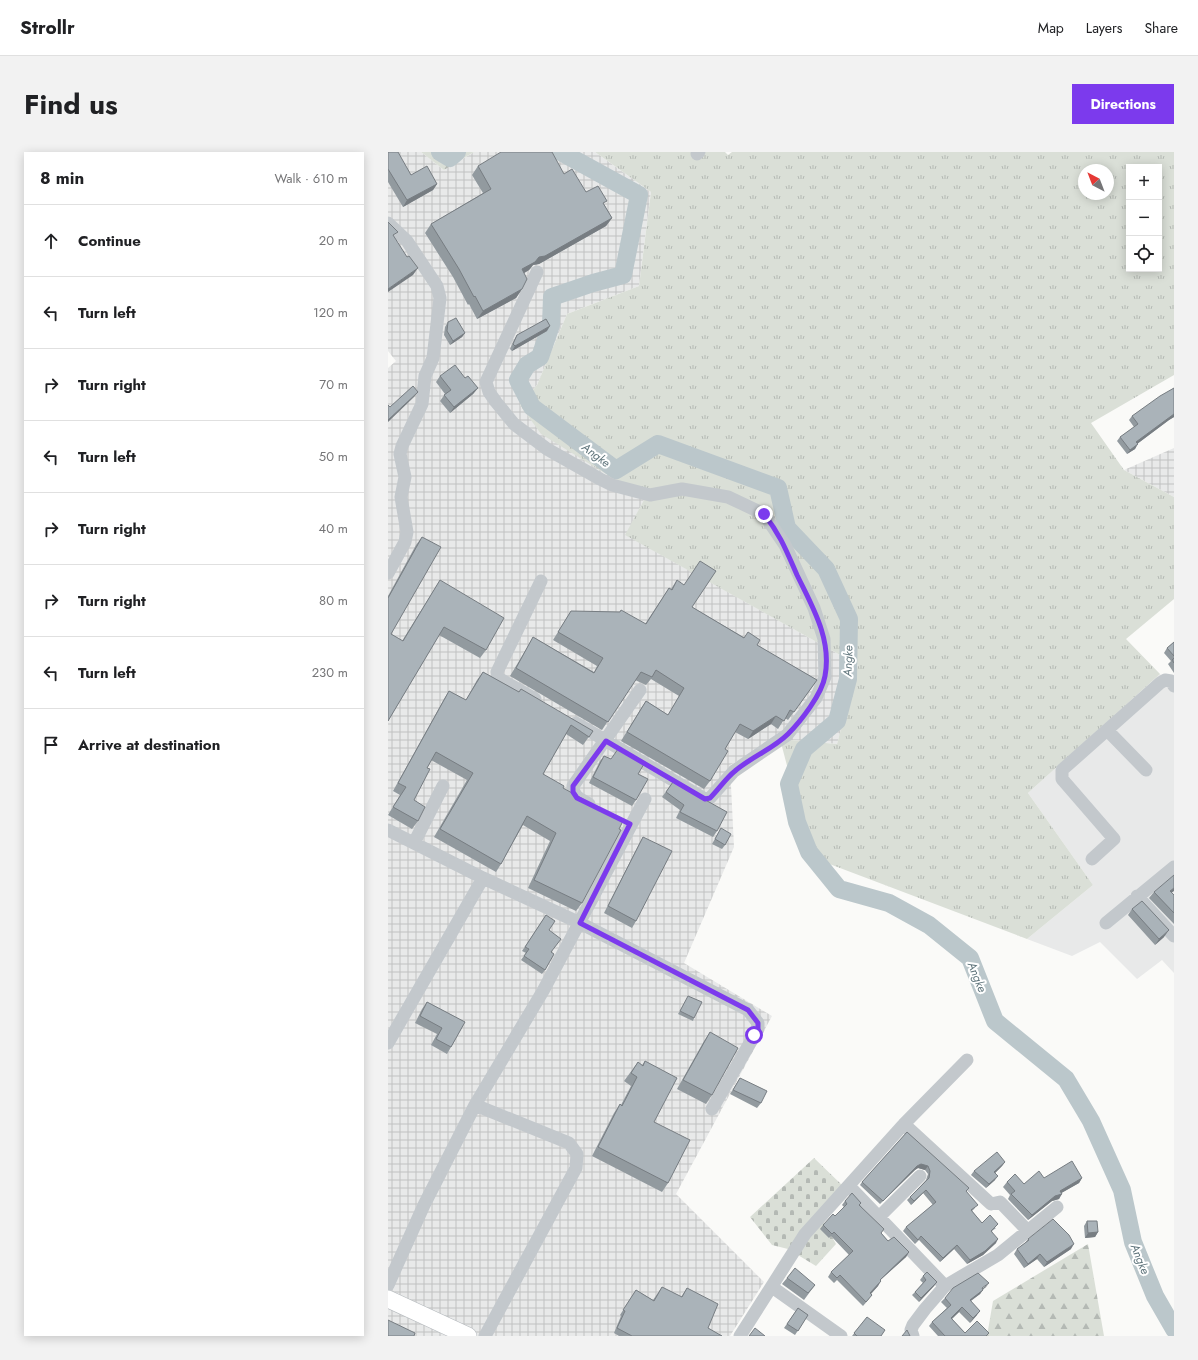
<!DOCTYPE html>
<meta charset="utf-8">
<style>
body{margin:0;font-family:Jost,sans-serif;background:#f2f2f2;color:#202124}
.controls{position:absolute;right:12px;top:12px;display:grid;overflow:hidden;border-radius:0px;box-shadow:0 2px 10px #0003}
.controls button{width:36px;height:36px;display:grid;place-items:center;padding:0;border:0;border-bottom:1px solid #e0e0e0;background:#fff;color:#202124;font:20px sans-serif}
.compass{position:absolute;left:690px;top:12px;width:36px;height:36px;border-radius:50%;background:#fff;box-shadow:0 2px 10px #0003;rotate:318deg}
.stop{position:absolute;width:12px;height:12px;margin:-9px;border:3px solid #7c3aed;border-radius:50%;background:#fff}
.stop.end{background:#7c3aed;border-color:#fff;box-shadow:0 1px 4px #0008}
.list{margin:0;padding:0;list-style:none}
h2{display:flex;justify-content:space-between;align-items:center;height:52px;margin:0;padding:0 16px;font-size:17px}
h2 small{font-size:13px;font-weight:400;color:#757577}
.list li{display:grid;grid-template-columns:26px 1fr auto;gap:12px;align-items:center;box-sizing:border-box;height:72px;padding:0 16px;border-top:1px solid #e0e0e0}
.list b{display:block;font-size:15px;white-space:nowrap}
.list em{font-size:13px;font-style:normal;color:#757577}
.icon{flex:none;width:22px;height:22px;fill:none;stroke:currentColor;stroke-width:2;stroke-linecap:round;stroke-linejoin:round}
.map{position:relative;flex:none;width:786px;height:1184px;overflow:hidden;border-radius:0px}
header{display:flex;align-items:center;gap:24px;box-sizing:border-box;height:56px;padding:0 20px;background:#fff;border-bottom:1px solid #e0e0e0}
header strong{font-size:19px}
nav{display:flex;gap:22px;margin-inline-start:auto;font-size:14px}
.intro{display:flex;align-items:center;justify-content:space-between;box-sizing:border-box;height:96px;padding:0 24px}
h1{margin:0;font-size:28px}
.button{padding:10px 18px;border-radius:0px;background:#7c3aed;color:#fff;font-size:14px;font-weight:700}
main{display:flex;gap:24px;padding:0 24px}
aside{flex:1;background:#fff;border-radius:0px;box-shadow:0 2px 10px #0003}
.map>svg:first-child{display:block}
</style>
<header>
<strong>Strollr</strong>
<nav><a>Map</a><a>Layers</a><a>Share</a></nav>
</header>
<div class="intro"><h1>Find us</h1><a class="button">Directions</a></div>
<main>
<aside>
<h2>8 min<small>Walk · 610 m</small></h2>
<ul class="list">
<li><svg class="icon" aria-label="ahead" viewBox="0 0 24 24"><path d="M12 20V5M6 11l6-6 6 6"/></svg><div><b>Continue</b></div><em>20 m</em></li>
<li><svg class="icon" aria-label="left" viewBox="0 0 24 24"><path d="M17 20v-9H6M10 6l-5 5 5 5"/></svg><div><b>Turn left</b></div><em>120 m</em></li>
<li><svg class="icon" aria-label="right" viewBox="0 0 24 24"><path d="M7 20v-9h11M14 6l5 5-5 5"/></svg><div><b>Turn right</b></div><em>70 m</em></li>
<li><svg class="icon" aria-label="left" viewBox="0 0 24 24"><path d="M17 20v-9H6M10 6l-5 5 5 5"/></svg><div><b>Turn left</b></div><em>50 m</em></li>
<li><svg class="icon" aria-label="right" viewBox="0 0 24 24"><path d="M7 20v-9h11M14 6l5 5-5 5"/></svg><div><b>Turn right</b></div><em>40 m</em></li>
<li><svg class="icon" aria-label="right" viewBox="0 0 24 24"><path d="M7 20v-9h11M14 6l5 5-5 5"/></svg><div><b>Turn right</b></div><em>80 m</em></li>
<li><svg class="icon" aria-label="left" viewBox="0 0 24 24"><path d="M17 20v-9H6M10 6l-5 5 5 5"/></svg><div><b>Turn left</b></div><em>230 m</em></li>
<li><svg class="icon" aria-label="arrive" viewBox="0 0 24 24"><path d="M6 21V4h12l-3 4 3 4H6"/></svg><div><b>Arrive at destination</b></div></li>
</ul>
</aside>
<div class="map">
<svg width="786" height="1184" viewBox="0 0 786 1184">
<defs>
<pattern id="industrial-grid" width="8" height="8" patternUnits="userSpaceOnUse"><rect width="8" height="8" fill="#e8e9e9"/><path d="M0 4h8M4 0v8" fill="none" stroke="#c0c1c2"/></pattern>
<pattern id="grass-tufts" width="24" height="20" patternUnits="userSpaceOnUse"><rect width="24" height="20" fill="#dadfd7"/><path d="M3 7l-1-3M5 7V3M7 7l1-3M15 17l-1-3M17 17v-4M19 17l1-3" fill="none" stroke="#b4b9b4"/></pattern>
<pattern id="forest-firs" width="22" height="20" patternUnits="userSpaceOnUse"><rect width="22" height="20" fill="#dadfd7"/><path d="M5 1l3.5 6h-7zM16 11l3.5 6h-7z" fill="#b4b9b4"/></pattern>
<pattern id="cemetery-stones" width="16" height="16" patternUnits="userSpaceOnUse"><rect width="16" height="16" fill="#dadfd7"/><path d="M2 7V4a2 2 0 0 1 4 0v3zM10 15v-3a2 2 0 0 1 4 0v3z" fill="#b4b9b4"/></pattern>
</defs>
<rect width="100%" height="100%" fill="#fafaf8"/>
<path fill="#e8e9e9" d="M772 522 786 538V821L774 808 749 827 712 790 684 804 639 787 705 733 640 641Z"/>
<path fill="url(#industrial-grid)" d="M0 0H33L56 18 86 0H207L263 40 251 134 179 162 149 233 132 253 257 346 238 383 470 513 449 592 392 587 342 613 346 695 296 811 384 864 288 1042 376 1130 342 1184H0V216L8 209 0 199Z
M786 296V345L736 318Z"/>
<path fill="url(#grass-tufts)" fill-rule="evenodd" d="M207 0H337L340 3 344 0H786V223L703 271 736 318 786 345V447L738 487 772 522 640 641 705 733 639 787 423 705 392 587 449 592 470 513 237 383 257 346 153 282 132 253 149 233 179 162 251 134 263 40ZM741 15H771V117H741ZM696 18H720V42H696Z"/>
<path fill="url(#forest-firs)" d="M33 0H86L56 18Z
M700 1092 716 1184H599L605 1149Z"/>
<path fill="url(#cemetery-stones)" d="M426 1006 455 1034 431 1061 448 1092 428 1114 400 1097 384 1093 362 1065Z"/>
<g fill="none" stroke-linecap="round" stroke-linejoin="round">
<path stroke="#bbc7cb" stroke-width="18" d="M52 0 62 6 69 0
M173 0 251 43 235 123 205 131 164 145 163 173 152 205 139 213 130 228 144 255 228 318 270 292 390 336 399 376 438 417 461 467 460 527 449 569 416 597 401 632 409 670 421 700 451 737 501 751 541 773 582 806 607 869 678 927 703 969 734 1038 745 1090 767 1144 786 1177"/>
<defs>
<path id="major" d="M0 1147 80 1184"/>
</defs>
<use href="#major" stroke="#b5babe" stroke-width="18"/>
<path stroke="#c3c8cc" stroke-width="13" d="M309 2 311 0
M0 71 19 89 49 134 52 146 45 206 37 224 34 252 14 294 12 302 17 325 13 345 19 380 17 390 0 421
M149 120 98 230 101 240 108 250 126 272 159 297 212 327 224 333 262 343 294 337 340 345 376 362 397 393 426 456 436 487 437 525 428 546 399 583 346 619 322 646 317 647 188 571
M147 547 110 526 109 520 153 429
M719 578 758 618
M201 652C193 647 185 645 185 634L252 538
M0 678 95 726 192 771 360 858 370 871V877L324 957
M26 691 55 634
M704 707 726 687 674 627V618L772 531 777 528 783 529 786 534
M749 744 786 784
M718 771 786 715
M0 891 95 726
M87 953 181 991 189 1002 188 1016 97 1184
M516 972 603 1052 612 1050 640 1079
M461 1034 557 1134
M492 1064 532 1024
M0 1133 36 1053 87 953 155 839 257 647
M384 1135 453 1184
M352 1184 417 1082 516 972 579 908
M525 1184 523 1178 525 1173 537 1157 557 1134 610 1103 669 1055"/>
<use href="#major" stroke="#fff" stroke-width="17"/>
</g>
<path fill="#929a9f" d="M0 0 23 23 49 32 45 38 15 55 0 30Z
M90 14 176 22 198 40 216 52 224 66 218 74 151 112 145 113 141 118 136 121 134 137 128 146 89 167 81 152 80 153 65 125 37 81 43 72 95 41 84 23Z
M60 170 77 181 74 185 62 193 56 183 57 175Z
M159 179 124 199 122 197 126 188 129 183Z
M52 224 77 226 90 236 85 242 62 261 52 249 57 242 48 230Z
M786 236V265L781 268 749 292 747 297 739 302 729 289 732 285 746 275 741 268 744 264Z
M34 385 3 482 14 489 52 428 98 498 92 506 51 483 0 569V444L28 393Z
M289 428 304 455 429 528 400 568 397 566 390 577 383 572 360 587 347 580 337 597 322 629 316 637 233 589 252 558 258 549 280 563 291 544 263 527 258 533 247 528 214 578 122 524 140 494 145 485 206 520 209 514 165 488 183 459 257 472 281 436 283 437Z
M786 490V521L780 512 783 509 776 501 779 496Z
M95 520 131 540 205 579 195 593 178 582 155 622 175 636 194 751 188 759 140 736 162 689 135 673 113 712 108 720 46 685 79 628 43 608 39 616 26 648 30 669 24 677 0 663 12 643 5 639 56 547 61 539 78 548 89 528Z
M216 604 250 622 248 648 244 654 201 631 212 609Z
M285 630 329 679 325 685 288 666 292 658 274 645Z
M333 676 337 693 334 697 324 692Z
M255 685 248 769 244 776 216 761 251 692Z
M766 740 784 741 786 743V772L761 746Z
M744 757 776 785 767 793 740 763Z
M158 763 161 778 164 800 157 818 154 822 133 808 138 801 134 799Z
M299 847 306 866 305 869 290 862Z
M39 850 77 870 63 895 59 902 43 893 49 882 27 871 34 857Z
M322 880 324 943 318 952 289 937 316 889Z
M257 909 266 970 280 1031 274 1040 204 1004 226 961 232 952 233 953 243 934 236 929 250 910 254 913Z
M352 926 373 951 369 956 342 942Z
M519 980 578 1040 587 1056 584 1059 594 1071 608 1076 604 1079 608 1091 595 1103 579 1112 566 1097 552 1110 531 1088 527 1092 515 1079 518 1075 545 1053 535 1041 523 1053 519 1048 522 1045 538 1028 540 1022 537 1018 530 1016 527 1018 492 1052 472 1033 474 1030Z
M617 1010 614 1014 607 1021V1028L598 1036 583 1023 586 1019Z
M656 1026H694L691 1031 673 1041 671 1047 664 1049 640 1068 620 1047 622 1043 615 1035 619 1030 636 1032Z
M457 1049 472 1053 493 1081 500 1089 521 1100 518 1105 492 1128 490 1134 483 1142 481 1147 475 1154 449 1128 446 1131 440 1125 443 1120 461 1103 443 1084 441 1086 432 1077 435 1073 447 1064 456 1055 454 1053Z
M699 1069 710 1080 707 1085 697 1086 696 1074Z
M640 1087 683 1097 656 1115 649 1107 636 1116 626 1102 629 1097 637 1091Z
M535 1124 549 1130 546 1134 531 1150 524 1143 527 1140 535 1131 532 1128Z
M399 1126 427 1133 416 1148 394 1132Z
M274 1135 293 1145 299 1136 320 1176 334 1184H231L226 1181 233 1164 232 1163 248 1138 265 1148Z
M598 1135 595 1137 592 1142 583 1149 589 1163 582 1171 571 1160 564 1167 577 1181 599 1184H550L541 1174 544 1170 559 1156 553 1150 557 1146Z
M410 1156 420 1163 407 1183 396 1176Z
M479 1165 493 1184H464Z"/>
<path fill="#777d82" d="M49 32 45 38 15 55 19 48Z
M224 66 218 74 151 112 145 113 141 118 128 126 134 117 151 105Z
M30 116 25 123 0 140V137Z
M134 137 128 146 89 167 95 159Z
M162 174 159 179 124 199 127 194Z
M77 181 74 185 62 193 65 189Z
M90 236 85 242 62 261 66 255Z
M30 240 26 245 0 270V268Z
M786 262V265L781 268 745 295 748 290Z
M750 292 747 297 739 302 742 298Z
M388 564 383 572 360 587 365 579Z
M786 736V739L778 745 782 739Z
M781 778 776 785 767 793 771 787Z
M617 1010 614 1014 603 1025 606 1020Z
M533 1012 540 1014 537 1018 530 1016 527 1018 492 1052 495 1049 529 1014Z
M610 1024 607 1028 598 1036 601 1032Z
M694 1026 691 1031 670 1043 674 1042 671 1047 664 1049 640 1068 644 1063 672 1039Z
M538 1038 523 1053 526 1049Z
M710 1080 707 1085 697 1086 700 1081Z
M610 1087 608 1091 595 1103 579 1112 582 1108Z
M686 1092 683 1097 656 1115 659 1110Z
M569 1093 566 1097 552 1110 555 1106Z
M521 1100 518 1105 488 1132 492 1128Z
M652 1102 649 1107 636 1116 640 1112Z
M493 1129 490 1134 479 1146 482 1141Z
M549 1130 546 1134 531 1150 533 1146Z
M601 1131 598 1135 593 1139 595 1138 592 1142 578 1152 582 1148Z
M574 1155 571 1160 560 1170 563 1166Z
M592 1159 589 1163 582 1171 585 1166Z"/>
<path fill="#aab3b9" stroke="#777d82" d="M0 0H10L23 23 39 14 49 32 19 48 0 17Z
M113 0H164L176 22 184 17 198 40 210 34 219 49 215 51 224 66 157 104 151 105 147 110 134 117 139 127 134 137 95 159 87 144 86 145 71 117 43 72 103 37 90 14Z
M0 70 10 80 5 83 19 105 21 104 30 116 0 137Z
M68 166 77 181 65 189 59 179 60 170Z
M158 167 162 174 127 194 125 192 129 183Z
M67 213 77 226 80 224 90 236 66 255 56 243 63 238 52 224Z
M25 234 30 240 0 268V253L2 255Z
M786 236V262L748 290 750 292 742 298 732 285 750 272 744 264 772 244Z
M34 385 53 395 3 482 15 489 52 428 116 466 98 498 56 475 0 569V446Z
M312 409 328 419 304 455 356 486 360 480 372 488 369 493 429 528 406 560 402 558 396 569 388 564 365 579 352 572 337 597 340 599 322 629 239 580 258 549 280 563 296 536 268 518 264 525 253 520 220 570 128 516 145 485 206 521 215 506 170 480 183 459 232 460 233 458 258 472 281 436 284 438 289 428 296 433Z
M786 490V504L779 496Z
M786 506V511L784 508Z
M95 520 131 540 133 537 205 579 201 585 183 573 155 622 176 634 175 636 235 669 231 677 233 678 194 751 146 728 168 681 139 664 113 712 52 677 85 621 48 600 39 616 42 617 26 648 37 655 30 669 5 655 18 635 10 631 61 539 78 548Z
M230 597 256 612 250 622 260 627 248 648 205 625 216 604 223 607Z
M285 630 339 660 329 679 292 660 296 653 278 640Z
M333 676 343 682 337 693 327 687Z
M255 685 284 699 248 769 220 754Z
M786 723V736L782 739 786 743V761L766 740Z
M754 749 781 778 771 787 744 757Z
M158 763 167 769 161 778 173 787 163 800 166 802 157 818 136 804 141 797 137 795Z
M300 844 314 850 306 866 292 859Z
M39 850 77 870 63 895 48 887 54 876 32 864Z
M322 880 350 896 324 943 295 928Z
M257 909 289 926 266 970 302 988 280 1031 210 995 232 952 234 954 249 925 243 921 250 910 255 914Z
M352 926 379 939 373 951 345 938Z
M519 980 581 1036 578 1039 590 1053 583 1058 594 1071 602 1063 610 1072 603 1079 610 1087 597 1099 582 1108 569 1093 555 1106 533 1084 530 1088 518 1075 548 1050 538 1038 526 1049 522 1045 541 1026 542 1019 540 1014 533 1012 529 1014 495 1049 474 1030Z
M609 1000 617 1010 606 1020 610 1024 601 1032 586 1019Z
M684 1009 694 1026 672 1039 674 1042 667 1044 644 1063 623 1042 627 1039 619 1030 627 1022 636 1032 651 1019 656 1026Z
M464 1041 473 1051 471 1053 496 1077 493 1081 500 1089 506 1085 521 1100 492 1128 493 1129 482 1141 484 1143 478 1150 452 1123 449 1126 443 1120 465 1099 446 1080 444 1082 435 1073 445 1062 447 1064 459 1052 457 1049Z
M665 1067 681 1083 686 1092 659 1110 652 1102 640 1112 629 1097 641 1088 640 1087Z
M699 1069H709L710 1080 700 1081Z
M407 1116 427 1133 420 1141 399 1126Z
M539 1120 549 1130 533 1146 527 1140 538 1128 535 1124Z
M590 1121 601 1131 594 1136 595 1138 582 1148 592 1159 585 1166 574 1155 563 1166 577 1181 589 1169 601 1181 598 1184H557L544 1170 563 1153 557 1146 565 1136Z
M274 1135 294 1145 299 1136 330 1152 320 1176 334 1184H244L229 1176 237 1159 235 1158 248 1138 266 1149Z
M410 1156 420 1163 410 1179 399 1172Z
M479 1165 497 1178 493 1184H469L466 1181Z
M0 1168 27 1181 26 1184H0Z
M367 1176 377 1184H361Z
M519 1178 522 1184H514Z"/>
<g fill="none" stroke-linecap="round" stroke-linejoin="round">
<path stroke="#7c3aed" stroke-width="5" d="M366 883 370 878V871L360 858 192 771 242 672 189 646 185 640V634L218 589 317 647 322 646C331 637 338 626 347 619 363 605 385 597 400 582 413 569 434 542 437 524 444 487 424 454 409 423 398 398 393 384 376 362"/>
</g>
<g text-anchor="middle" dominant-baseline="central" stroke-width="4" stroke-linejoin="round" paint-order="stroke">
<g font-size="12" font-style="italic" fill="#60757c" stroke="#fff">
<text transform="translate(208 303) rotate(37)">Angke</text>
<text transform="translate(460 509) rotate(-88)">Angke</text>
<text transform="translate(589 825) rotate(68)">Angke</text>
<text transform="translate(752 1107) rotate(68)">Angke</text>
</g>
</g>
</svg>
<div class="controls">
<button>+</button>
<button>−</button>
<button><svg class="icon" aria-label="locate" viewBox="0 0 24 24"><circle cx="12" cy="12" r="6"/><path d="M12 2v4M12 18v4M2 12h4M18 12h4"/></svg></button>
</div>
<svg class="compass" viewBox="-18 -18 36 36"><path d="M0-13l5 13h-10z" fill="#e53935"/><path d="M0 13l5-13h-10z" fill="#757577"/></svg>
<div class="stop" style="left:366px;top:883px"></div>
<div class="stop end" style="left:376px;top:362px"></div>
</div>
</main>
